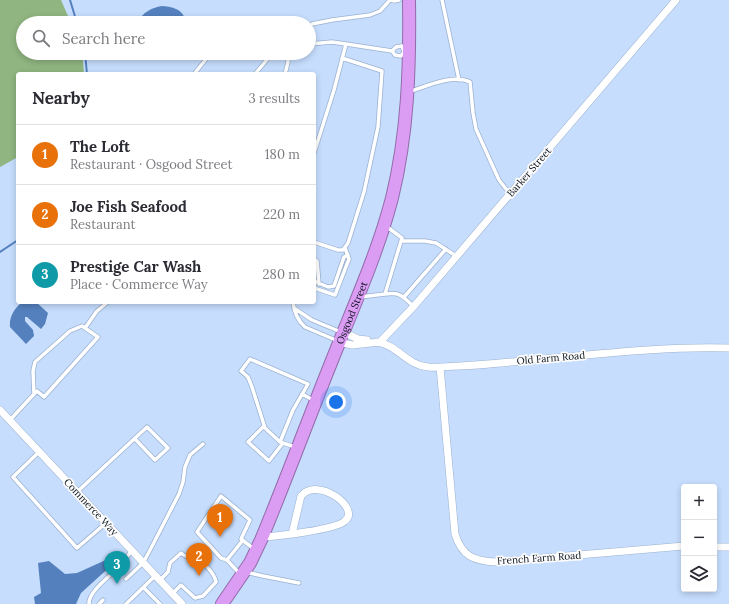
<!DOCTYPE html>
<meta charset="utf-8">
<style>
body{margin:0;font-family:Lora,serif;background:#f7f7f7;color:#2b2b33}
.controls{position:absolute;right:12px;bottom:12px;display:grid;overflow:hidden;border-radius:4px;box-shadow:0 2px 6px #0003}
.controls button{width:36px;height:36px;display:grid;place-items:center;padding:0;border:0;border-bottom:1px solid #e1e1e2;background:#fff;color:#2b2b33;font:20px sans-serif}
.you{position:absolute;left:336px;top:402px;width:14px;height:14px;margin:-10px;border:3px solid #fff;border-radius:50%;background:#1a73e8;box-shadow:0 0 0 6px #1a73e833}
.badge{display:grid;place-items:center;width:26px;height:26px;border-radius:50%;background:#b45309;color:#fff;font-size:13px;font-weight:700}
.pin{position:absolute;translate:-50% -33px;filter:drop-shadow(0 1px 2px #0008)}
.pin::after{content:'';position:absolute;top:21px;width:14px;height:12px;background:inherit;clip-path:polygon(0 0,100% 0,50% 100%)}
.list{margin:0;padding:0;list-style:none}
h2{display:flex;justify-content:space-between;align-items:center;height:52px;margin:0;padding:0 16px;font-size:17px}
h2 small{font-size:13px;font-weight:400;color:#7c7c81}
.list li{display:grid;grid-template-columns:26px 1fr auto;gap:12px;align-items:center;box-sizing:border-box;height:60px;padding:0 16px;border-top:1px solid #e1e1e2}
.list b{display:block;font-size:15px;white-space:nowrap}
.list p{margin:0;font-size:13px;white-space:nowrap;color:#7c7c81}
.list em{font-size:13px;font-style:normal;color:#7c7c81}
.icon{flex:none;width:22px;height:22px;fill:none;stroke:currentColor;stroke-width:2;stroke-linecap:round;stroke-linejoin:round}
.map{position:relative;flex:none;width:729px;height:604px;overflow:hidden}
.search{position:absolute;background:#fff;box-shadow:0 2px 6px #0003;left:16px;top:16px;width:300px;height:44px;display:flex;align-items:center;gap:10px;box-sizing:border-box;padding:0 14px;border-radius:22px;color:#7c7c81;font-size:15px}
.panel{position:absolute;background:#fff;box-shadow:0 2px 6px #0003;left:16px;top:72px;width:300px;height:232px;border-radius:4px}
.map>svg:first-child{display:block}
</style>
<div class="map">
<svg width="729" height="604" viewBox="0 0 729 604">
<rect width="100%" height="100%" fill="#c6ddfd"/>
<path fill="#90b580" d="M0 0H61L71 23H23V53H81L83 60 84 74H18V157L0 167Z"/>
<path fill="#5481be" d="M162 6C175 7 184 10 186 23H137C143 12 151 8 162 6Z
M22 302H36L48 313 45 324 41 329 27 317H25V321L33 330 34 336 26 344 10 327C9 317 14 309 22 302Z
M108 559 112 561 113 564 81 593 76 604H35L34 597 41 593 38 563 49 561 65 574 77 573Z"/>
<g fill="none" stroke-linecap="round" stroke-linejoin="round">
<path stroke="#5481be" stroke-width="2" d="M70 0 77 23
M85 53 87 74
M0 252 18 240"/>
<defs>
<path id="lane" d="M391 0 394 1 399 0
M442 0 459 80
M312 24 332 20 370 15 380 11 390 0
M309 44 332 42 346 44
M392 51 396 47 402 46 404 52
M194 74 211 53
M255 74 270 56 277 53
M285 74 288 62V53
M409 92C427 86 452 74 470 82L473 113 476 129 499 180 510 194
M314 153 334 90 346 44 392 51 395 55 401 56 404 52H407
M401 241H425L436 243 456 256
M314 242 338 250H343L348 243 364 192 378 127 382 71 342 58
M314 259 317 261 319 284
M314 281 328 287 334 286 344 257 348 255
M314 288 335 295 349 259 345 248
M385 294C401 292 402 296 414 307
M360 297 385 294 402 238 386 226
M404 297 446 249
M293 302C294 312 297 320 305 327L338 341
M294 308 312 320 341 332
M85 328 97 311 108 302
M302 394 313 400
M10 420 34 394 37 391 44 397 98 337 82 326 70 331 35 362 33 371 34 394
M264 426 248 442 269 461 283 443
M280 442 265 428 252 387 248 377 241 371 250 359 308 384 293 410 280 442 295 447
M39 452 13 477 77 548 106 523
M77 492 147 427 168 448 155 460 135 439
M227 560 243 540
M246 572 263 576 299 583
M240 574 227 560 221 558 197 532 221 496 250 520 241 539 254 549
M126 579 143 563 149 552 179 494 183 482 185 467 190 455 203 444
M160 580 168 572 170 563 181 553C189 560 192 556 198 559 205 563 215 575 216 582L203 596 195 598 181 585 172 594
M144 588 160 604
M89 604C88 591 114 573 122 564 126 560 128 555 131 551
M99 604 103 600
M126 604 155 576"/>
<path id="street" d="M343 332 358 339 367 340
M339 342 352 345 380 342 415 305 676 0
M377 342C398 345 406 365 428 367 438 368 449 366 459 366 480 365 501 363 522 361 591 355 660 346 729 348
M440 367 455 534C462 556 473 561 496 562L684 546
M0 410 182 604
M263 537C277 536 335 530 345 521 361 508 318 476 301 496L292 534
M714 547H729"/>
<g id="highway">
<path id="s1" d="M222 604 250 563 261 540C288 475 312 409 339 343 358 296 379 248 392 198 408 133 410 67 409 0"/>
</g>
</defs>
<use href="#lane" stroke="#9bb1d0" stroke-width="5"/>
<use href="#street" stroke="#9bb1d0" stroke-width="8"/>
<use href="#highway" stroke="#926ca8" stroke-width="14"/>
<use href="#lane" stroke="#fff" stroke-width="3.5"/>
<use href="#street" stroke="#fff" stroke-width="7"/>
<use href="#highway" stroke="#db9cf3" stroke-width="12"/>
</g>
<g text-anchor="middle" dominant-baseline="central" stroke-width="3.5" stroke-linejoin="round" paint-order="stroke">
<g font-size="10" fill="#0a121d" stroke="#fcfcfc">
<text transform="translate(529 172) rotate(-49)">Barker Street</text>
<text stroke="none"><textPath href="#s1" startOffset="320">Osgood Street</textPath></text>
<text transform="translate(551 358) rotate(-5)">Old Farm Road</text>
<text transform="translate(91 507) rotate(47)">Commerce Way</text>
<text transform="translate(539 558) rotate(-4)">French Farm Road</text>
</g>
</g>
</svg>
<div class="controls">
<button>+</button>
<button>−</button>
<button><svg class="icon" aria-label="layers" viewBox="0 0 24 24"><path d="M12 4l9 5-9 5-9-5zM3 14l9 5 9-5"/></svg></button>
</div>
<div class="you"></div>
<div class="pin badge" style="left:220px;top:537px;background:#e8710a">1</div>
<div class="pin badge" style="left:199px;top:576px;background:#e8710a">2</div>
<div class="pin badge" style="left:117px;top:584px;background:#0f9aa8">3</div>
<div class="search"><svg class="icon" aria-label="search" viewBox="0 0 24 24"><circle cx="10" cy="10" r="6"/><path d="M15 15l6 6"/></svg>Search here</div>
<section class="panel">
<h2>Nearby<small>3 results</small></h2>
<ul class="list">
<li><span class="badge" style="background:#e8710a">1</span><div><b>The Loft</b><p>Restaurant · Osgood Street</p></div><em>180 m</em></li>
<li><span class="badge" style="background:#e8710a">2</span><div><b>Joe Fish Seafood</b><p>Restaurant</p></div><em>220 m</em></li>
<li><span class="badge" style="background:#0f9aa8">3</span><div><b>Prestige Car Wash</b><p>Place · Commerce Way</p></div><em>280 m</em></li>
</ul>
</section>
</div>
